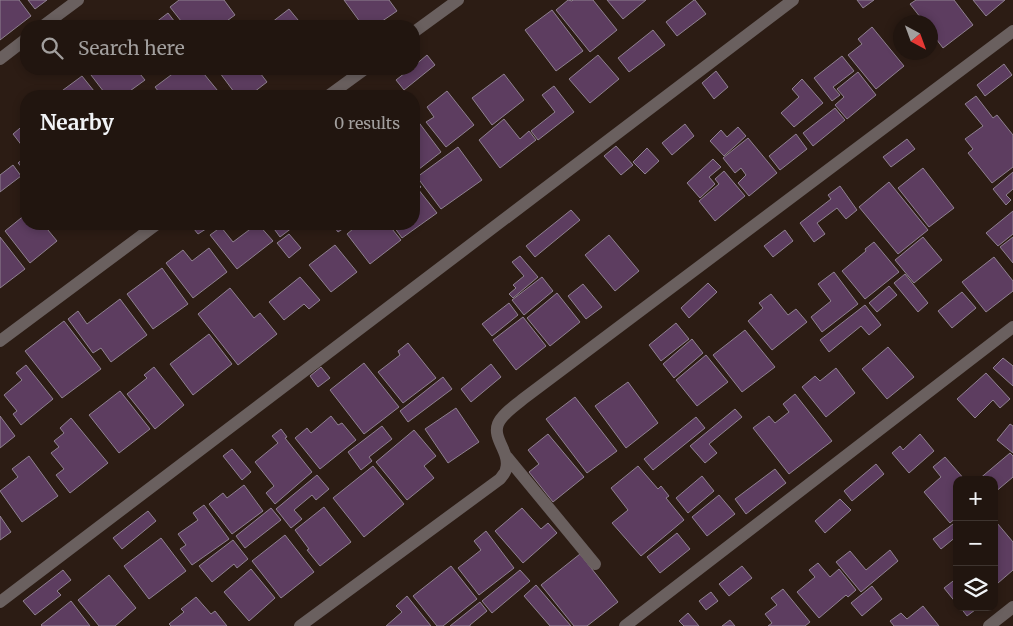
<!DOCTYPE html>
<meta charset="utf-8">
<style>
body{margin:0;font-family:Merriweather,serif;background:#291e18;color:#f1f3f6}
.controls{position:absolute;right:15px;bottom:15px;display:grid;overflow:hidden;border-radius:10px;box-shadow:0 2px 8px #0003}
.controls button{width:45px;height:45px;display:grid;place-items:center;padding:0;border:0;border-bottom:1px solid #3e342f;background:#21150f;color:#f1f3f6;font:25px sans-serif}
.compass{position:absolute;left:893px;top:15px;width:45px;height:45px;border-radius:50%;background:#21150f;box-shadow:0 2px 8px #0003;rotate:139deg}
.list{margin:0;padding:0;list-style:none}
h2{display:flex;justify-content:space-between;align-items:center;height:65px;margin:0;padding:0 20px;font-size:21px}
h2 small{font-size:16px;font-weight:400;color:#a29f9e}
.icon{flex:none;width:28px;height:28px;fill:none;stroke:currentColor;stroke-width:2;stroke-linecap:round;stroke-linejoin:round}
.map{position:relative;flex:none;width:1013px;height:626px;overflow:hidden}
.search{position:absolute;background:#21150f;box-shadow:0 2px 8px #0003;left:20px;top:20px;width:400px;height:55px;display:flex;align-items:center;gap:12px;box-sizing:border-box;padding:0 18px;border-radius:20px;color:#a29f9e;font-size:19px}
.panel{position:absolute;background:#21150f;box-shadow:0 2px 8px #0003;left:20px;top:90px;width:400px;height:140px;border-radius:20px}
.map>svg:first-child{display:block}
</style>
<div class="map">
<svg width="1013" height="626" viewBox="0 0 1013 626">
<rect width="100%" height="100%" fill="#2c1c14"/>
<path fill="#5d3d60" stroke="#8f8190" d="M0 0H19L31 16 0 40Z
M28 0H47L35 9Z
M179 0H224L235 15 220 26H185L170 7Z
M344 0H389L397 11 375 26H363Z
M568 0 572 1 573 0H593L617 30 590 52 556 10Z
M607 0H646L623 19Z
M694 0H695L706 14 677 36 666 22Z
M857 0H874L863 8Z
M916 0H954L973 25 943 48 930 31V22H924L910 4Z
M973 0H1005L986 16Z
M289 9 303 26H267Z
M552 10 583 51 556 71 525 30Z
M168 13 178 26H151Z
M872 27 904 66 876 89 848 55 862 44 858 39Z
M653 30 665 45 629 72 618 58Z
M427 55 435 65 404 90 396 80 410 69H414V66Z
M598 55 619 79 590 103 569 79Z
M842 56 854 71 833 87 840 95 832 101 814 78Z
M1004 64 1012 75 985 96 977 85Z
M98 69H111L115 73 121 69H136L145 80 123 96H107L91 75Z
M179 69H200L222 96H162L155 87Z
M217 69H257L267 82 249 96H237Z
M716 71 728 87 714 99 702 83Z
M858 72 876 95 847 119 835 105 844 97 837 89Z
M504 74 524 100 492 125 472 98Z
M82 76 98 96H55Z
M802 79 823 103 794 127 781 113 799 97 792 89Z
M554 86 574 112 538 140 531 131 555 112 542 95Z
M447 91 474 125 446 147 426 122 434 117 427 107Z
M976 96 993 118 997 115 1013 135V167L992 183 968 153 973 149 965 139 983 126 965 104Z
M835 108 845 120 813 146 803 133Z
M414 116 441 152 414 173Z
M504 119 520 139 529 131 536 140 500 168 479 140Z
M26 123V151L13 134Z
M685 124 694 136 672 155 662 143Z
M738 127 746 136 724 156 710 141 721 130 727 137Z
M796 134 807 149 780 170 769 156Z
M748 138 777 173 749 196 738 183 746 175 741 168 735 173 723 158Z
M907 139 915 149 891 167 883 157Z
M616 146 633 165 621 175 604 156Z
M458 147 482 180 441 209 417 177Z
M647 148 659 161 645 174 633 162Z
M26 156V172L18 163Z
M713 159 721 167 709 177 715 184 700 198 687 183Z
M13 165 21 176 0 192V175Z
M923 168 954 208 929 227 898 188Z
M724 171 745 196 715 221 699 201 719 184 715 179Z
M1013 172V189L1006 195 1011 200 1006 205 993 189Z
M415 180 421 187 418 189 437 213 402 238 392 224H414V181Z
M889 182 928 230 898 254 859 207Z
M840 186 857 210 846 219 837 208 817 223 825 234 814 242 800 223 831 199 828 195Z
M571 210 580 220 535 257 526 246Z
M1013 211V234L998 246 986 233Z
M26 214V224H43L57 241 30 263 5 231Z
M190 224H207L209 227 198 234Z
M257 224H258L273 241 237 269 210 235 221 227 233 242Z
M275 224H297L280 237 272 226Z
M332 224H350L338 232Z
M359 224H388L401 240 370 264 347 234Z
M785 230 793 241 773 257 764 246Z
M289 234 301 248 289 258 277 243Z
M609 235 639 271 615 291 585 255Z
M0 237 25 269 0 288Z
M923 237 942 260 914 283 895 260Z
M1013 237V263L1000 247Z
M874 242 899 272 865 299 842 271 866 251 865 249Z
M335 245 357 272 331 292 309 265Z
M209 248 227 272 193 298 166 263 183 250 192 261Z
M520 256 538 277 513 298 509 294 516 288 513 285 524 276 512 262Z
M994 257 1013 281V291L986 312 962 282Z
M162 268 188 304 153 329 127 294Z
M834 272 858 304 822 332 811 317 831 301 818 284Z
M905 274 928 303 918 312 894 283Z
M300 277 320 300 309 309 304 304 284 320 269 302Z
M542 277 553 291 524 315 512 300Z
M708 283 717 292 689 318 681 308Z
M583 284 602 307 586 319 568 296Z
M889 286 897 295 877 312 869 303Z
M230 288 254 318 260 313 277 334 238 365 198 314Z
M962 292 976 308 952 328 938 311Z
M557 293 580 322 550 346 527 318Z
M771 294 788 315 796 309 807 322 772 350 748 321 763 308 759 303Z
M120 299 147 335 111 362 101 348 93 353 68 319 78 311 87 324Z
M509 303 518 315 492 336 482 324Z
M865 305 881 325 869 335 861 326 829 352 820 340Z
M523 317 546 346 516 370 493 340Z
M64 321 101 369 62 398 25 351Z
M676 323 689 339 661 361 649 345Z
M745 330 775 367 742 392 713 355Z
M209 334 232 364 193 395 170 364Z
M692 339 703 353 674 378 663 364Z
M408 343 436 378 403 403 378 372 400 355 398 351Z
M888 347 914 377 887 399 862 369Z
M706 355 728 382 697 406 676 380Z
M1003 358 1013 366V386L993 368Z
M364 363 399 407 364 434 330 390Z
M491 364 501 377 471 402 461 389Z
M26 365 53 399 21 425 13 414 17 411 4 395 22 380 16 373Z
M154 367 184 405 155 429 127 394 147 378 144 375Z
M321 367 330 378 318 387 310 376Z
M836 368 855 393 826 417 802 387 815 376 820 381Z
M986 373 1010 399 1000 408 993 400 975 418 957 399Z
M443 377 452 389 408 422 400 411Z
M628 382 658 423 626 448 595 406Z
M120 391 150 429 119 453 89 415Z
M795 394 832 441 789 474 753 428 769 416 775 423 789 412 783 404Z
M575 397 617 451 587 473 546 419Z
M456 408 479 442 448 463 425 429Z
M735 409 742 417 709 444 717 453 705 463 690 446Z
M0 416 15 436 0 448Z
M331 416 338 425 342 423 356 440 320 469 295 438 307 428 311 433Z
M696 417 705 428 653 470 644 459Z
M71 418 108 463 70 493 56 475 64 469 51 453 59 447 54 441 64 433 60 428Z
M1010 424 1013 426V453L997 440Z
M382 426 392 439 369 457 372 461 361 470 348 452Z
M281 429 287 437 285 438 312 472 275 504 266 493 274 486 255 462 278 443 272 436Z
M414 430 436 456 424 466 434 478 407 500 376 462Z
M548 434 584 477 553 502 529 472 539 464 528 450Z
M920 434 934 451 909 473 892 453 900 446 903 450Z
M232 449 251 472 242 480 223 456Z
M1010 453 1013 456V477L994 493V480H978Z
M29 456 58 496 22 522 0 491 18 477 12 469Z
M945 457 965 480H957V517L950 523 924 492 941 477 933 467Z
M876 464 884 474 852 501 844 491Z
M373 466 404 504 364 537 333 498Z
M638 466 658 489 661 486 669 496 666 498 684 520 641 556 612 523 628 510 611 488Z
M775 469 786 483 746 514 735 499Z
M317 475 329 489 316 500 312 495 294 510 302 519 291 528 276 509Z
M702 476 714 491 688 513 676 498Z
M244 485 263 511 232 534 209 504 223 493 227 498Z
M719 495 735 514 707 536 692 517Z
M840 499 851 510 825 533 815 521Z
M204 505 229 539 192 565 180 549 186 545 178 534 198 520 193 513Z
M324 507 351 542 320 566 307 550 309 549 295 530Z
M271 508 281 520 245 548 236 536Z
M522 508 541 529 548 523 557 533 523 563 495 531Z
M148 511 156 521 122 549 113 538Z
M0 516 11 532 0 540Z
M957 521V536L941 549 933 539Z
M997 523 1013 542V570L998 583 994 578V526Z
M486 531 514 568 479 595 458 568 481 550 474 541Z
M677 533 690 549 660 573 647 557Z
M285 535 314 572 281 598 252 561Z
M161 538 186 571 149 599 124 566Z
M233 540 248 559 237 568 234 564 212 582 199 566Z
M890 550 898 561 861 592 836 562 850 551 866 570Z
M580 554 618 602 587 626H574L541 585Z
M818 563 830 577 839 569 856 590 848 597 846 595 819 618 797 592 815 577 809 570Z
M451 566 477 599 443 626H437L413 596Z
M742 566 752 578 729 596 719 584Z
M251 569 275 598 249 621 224 592Z
M63 570 71 580 57 591 61 595 35 615 23 601Z
M520 570 530 581 492 613 482 601Z
M109 575 136 608 115 626H99L78 600Z
M957 578V604L944 588Z
M536 585 571 626H550L524 596Z
M872 586 882 599 862 616 851 603Z
M783 589 810 622 805 626H768L772 623 765 614 777 605 771 598Z
M711 592 718 601 706 610 699 601Z
M407 596 431 626H386L402 612 396 606Z
M196 597 211 614 215 611 227 626H171L169 624 184 612 181 609Z
M71 601 90 626H42L41 625Z
M480 602 487 611 470 625V626H450Z
M923 606 939 626H894L890 621 901 613 907 619Z
M960 607H979L967 616Z
M688 613 699 626H684L679 621Z
M730 620 735 626H722Z"/>
<g fill="none" stroke-linecap="round" stroke-linejoin="round">
<path stroke="#6a605f" stroke-width="12" d="M43 26 78 0
M414 32 458 0
M0 59 26 39
M328 96 365 69
M0 341 157 224
M507 457 595 564
M0 602 793 0
M300 626 500 479C502 476 506 472 506 469 511 453 492 439 498 424 502 414 515 406 523 399L1013 31
M625 626 1013 327
M989 626 1013 607"/>
</g>
</svg>
<div class="controls">
<button>+</button>
<button>−</button>
<button><svg class="icon" aria-label="layers" viewBox="0 0 24 24"><path d="M12 4l9 5-9 5-9-5zM3 14l9 5 9-5"/></svg></button>
</div>
<svg class="compass" viewBox="-18 -18 36 36"><path d="M0-13l5 13h-10z" fill="#e53935"/><path d="M0 13l5-13h-10z" fill="#a29f9e"/></svg>
<div class="search"><svg class="icon" aria-label="search" viewBox="0 0 24 24"><circle cx="10" cy="10" r="6"/><path d="M15 15l6 6"/></svg>Search here</div>
<section class="panel">
<h2>Nearby<small>0 results</small></h2>
<ul class="list">
</ul>
</section>
</div>
